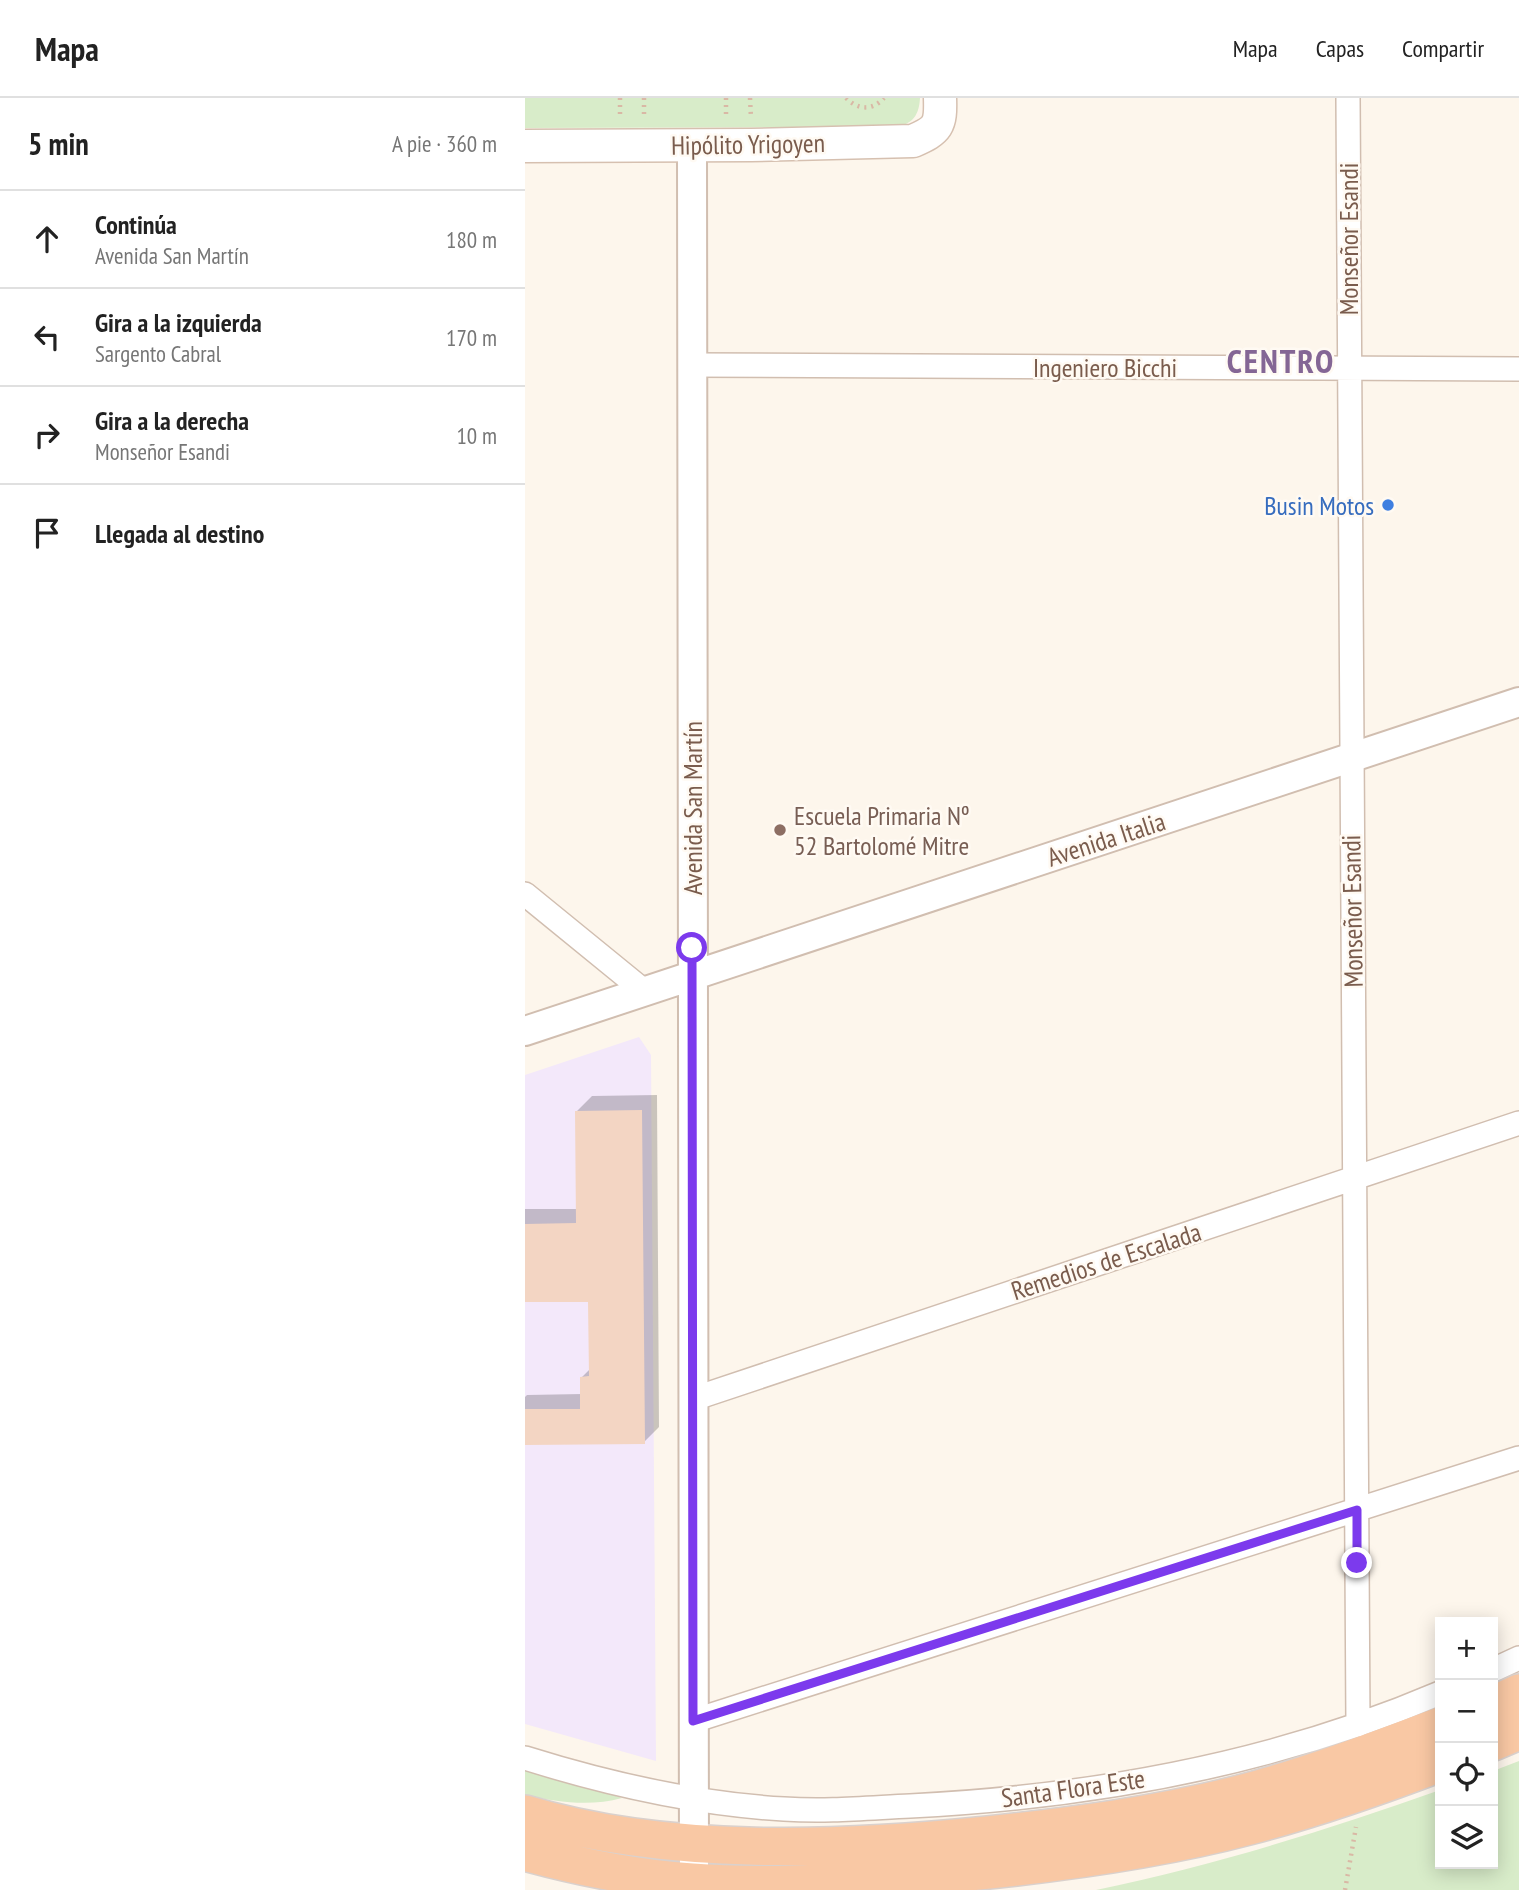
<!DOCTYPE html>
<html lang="es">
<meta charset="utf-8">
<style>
body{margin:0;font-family:"PT Sans Narrow",sans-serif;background:#f2f2f2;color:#222}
.controls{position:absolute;right:21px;bottom:21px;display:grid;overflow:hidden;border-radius:0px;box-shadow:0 4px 18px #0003}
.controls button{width:63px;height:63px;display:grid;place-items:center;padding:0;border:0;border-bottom:2px solid #e0e0e0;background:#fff;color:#222;font:35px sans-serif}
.stop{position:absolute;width:21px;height:21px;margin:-16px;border:5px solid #7c3aed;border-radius:50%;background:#fff}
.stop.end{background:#7c3aed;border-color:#fff;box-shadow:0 2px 7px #0008}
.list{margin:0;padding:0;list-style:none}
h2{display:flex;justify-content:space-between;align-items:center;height:91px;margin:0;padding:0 28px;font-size:30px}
h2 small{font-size:23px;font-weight:400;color:#767676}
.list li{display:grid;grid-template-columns:46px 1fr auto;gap:21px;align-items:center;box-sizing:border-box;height:98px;padding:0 28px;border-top:2px solid #e0e0e0}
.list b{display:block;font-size:26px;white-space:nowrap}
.list p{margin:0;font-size:23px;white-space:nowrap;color:#767676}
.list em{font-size:23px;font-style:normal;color:#767676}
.icon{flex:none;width:38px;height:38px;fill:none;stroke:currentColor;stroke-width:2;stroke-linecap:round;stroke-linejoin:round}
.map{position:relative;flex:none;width:994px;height:1792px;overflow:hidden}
header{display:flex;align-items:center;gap:42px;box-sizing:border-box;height:98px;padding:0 35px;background:#fff;border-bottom:2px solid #e0e0e0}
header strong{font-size:33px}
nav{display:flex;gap:38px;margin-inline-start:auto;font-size:24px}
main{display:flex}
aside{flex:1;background:#fff}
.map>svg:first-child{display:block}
</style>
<header>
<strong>Mapa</strong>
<nav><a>Mapa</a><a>Capas</a><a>Compartir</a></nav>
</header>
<main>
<aside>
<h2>5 min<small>A pie · 360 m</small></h2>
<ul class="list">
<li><svg class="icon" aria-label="ahead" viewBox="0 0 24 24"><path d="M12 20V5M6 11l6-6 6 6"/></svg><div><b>Continúa</b><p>Avenida San Martín</p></div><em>180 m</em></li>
<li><svg class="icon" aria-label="left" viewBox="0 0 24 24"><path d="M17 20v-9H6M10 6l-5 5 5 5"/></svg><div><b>Gira a la izquierda</b><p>Sargento Cabral</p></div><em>170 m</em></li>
<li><svg class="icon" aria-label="right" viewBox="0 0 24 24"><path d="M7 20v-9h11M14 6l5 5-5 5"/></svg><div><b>Gira a la derecha</b><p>Monseñor Esandi</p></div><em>10 m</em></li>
<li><svg class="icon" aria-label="arrive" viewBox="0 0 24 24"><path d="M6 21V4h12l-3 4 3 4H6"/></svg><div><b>Llegada al destino</b></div></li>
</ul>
</aside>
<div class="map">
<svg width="994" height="1792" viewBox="0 0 994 1792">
<rect width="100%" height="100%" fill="#fdf6ec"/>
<path fill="#f3e8fa" d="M114 939 126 957 131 1663 0 1626V977Z"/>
<path fill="#d8ecc9" d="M0 0H395C394 17 388 26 371 29L0 30Z
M994 1663V1792H571C688 1768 802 1732 915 1692V1766H968V1673Z
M0 1669 97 1700C65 1709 32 1704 0 1697Z"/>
<path fill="#0003" d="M132 997 134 1329 119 1344 0 1346V1299L2 1297 57 1296V1279L66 1270 65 1202 0 1203V1111H53L52 1013 67 998Z"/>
<path fill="#f3d5c3" d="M117 1012 120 1346 0 1347V1311H55V1279L64 1278 63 1204H0V1126L51 1125 50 1013Z"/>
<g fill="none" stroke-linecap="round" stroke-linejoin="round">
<defs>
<path id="minor" d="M823 0 833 1627
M167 267 994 271
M0 796 119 893
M168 1301 994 1025
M968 1572 994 1560
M168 1623 994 1360
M0 1660C83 1686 171 1706 259 1711 301 1714 343 1710 385 1708 565 1699 749 1666 915 1595"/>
<path id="tertiary" d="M167 47 169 1792
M0 933 994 604"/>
<path id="secondary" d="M0 48 226 47 388 43C413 32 416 28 415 0"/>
<path id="trunk" d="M968 1607 994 1595
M968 1644 994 1633
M0 1716C143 1759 316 1752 463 1737 548 1728 632 1717 715 1696 783 1678 849 1653 915 1628
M0 1754C54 1769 110 1780 167 1784 240 1790 315 1784 389 1779 499 1770 618 1756 724 1728 789 1711 852 1689 915 1665"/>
</defs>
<use href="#minor" stroke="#d1beb0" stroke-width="26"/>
<use href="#tertiary" stroke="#d1beb0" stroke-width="32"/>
<use href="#secondary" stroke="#d6c0b0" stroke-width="35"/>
<use href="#trunk" stroke="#dad1cd" stroke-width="40"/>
<path stroke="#d9b8a5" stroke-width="4.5" stroke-dasharray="2 5" stroke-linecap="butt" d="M95 0V20
M119 0V20
M201 0V20
M225 0 226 20
M321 0C333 12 347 13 359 0
M820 1792 831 1729"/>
<use href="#minor" stroke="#fff" stroke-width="23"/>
<use href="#tertiary" stroke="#fff" stroke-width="28"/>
<use href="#secondary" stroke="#fff" stroke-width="32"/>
<use href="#trunk" stroke="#f9c8a4" stroke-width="37"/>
</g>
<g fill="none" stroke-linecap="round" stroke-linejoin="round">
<path stroke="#7c3aed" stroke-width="9" d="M167 850 168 1623 832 1412V1465"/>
</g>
<circle fill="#3f7fe0" stroke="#fffaf3" stroke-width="2.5" cx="863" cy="407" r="7"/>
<circle fill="#8d6e63" stroke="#fffaf3" stroke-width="2.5" cx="255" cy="732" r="7"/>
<g text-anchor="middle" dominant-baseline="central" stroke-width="5" stroke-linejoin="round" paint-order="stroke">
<g font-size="26" fill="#7a5c4d" stroke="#fffaf3">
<text transform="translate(223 46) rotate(-1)">Hipólito Yrigoyen</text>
<text transform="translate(823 141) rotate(-90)">Monseñor Esandi</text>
<text x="580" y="269">Ingeniero Bicchi</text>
<text transform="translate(167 710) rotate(-90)">Avenida San Martín</text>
<text transform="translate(581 741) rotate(-18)">Avenida Italia</text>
<text transform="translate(827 813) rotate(-91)">Monseñor Esandi</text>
<text transform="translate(581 1163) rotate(-18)">Remedios de Escalada</text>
<text transform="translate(548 1690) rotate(-8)">Santa Flora Este</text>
</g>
<g font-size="26" fill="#366cbe" stroke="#fffaf3" text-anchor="end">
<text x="849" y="407">Busin Motos</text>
</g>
<g font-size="26" fill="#785e54" stroke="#fffaf3" text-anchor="start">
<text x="269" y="717">Escuela Primaria Nº<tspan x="269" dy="30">52 Bartolomé Mitre</tspan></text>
</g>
<g font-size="33" font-weight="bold" letter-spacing="2" fill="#846695" stroke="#fffaf3">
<text x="756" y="262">CENTRO</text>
</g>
</g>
</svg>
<div class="controls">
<button>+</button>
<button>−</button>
<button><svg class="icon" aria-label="locate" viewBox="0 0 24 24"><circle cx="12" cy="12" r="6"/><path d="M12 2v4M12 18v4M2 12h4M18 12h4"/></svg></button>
<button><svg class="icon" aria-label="layers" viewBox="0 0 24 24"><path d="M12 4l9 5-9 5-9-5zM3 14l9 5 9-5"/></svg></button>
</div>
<div class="stop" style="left:167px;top:850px"></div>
<div class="stop end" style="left:832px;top:1465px"></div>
</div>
</main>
